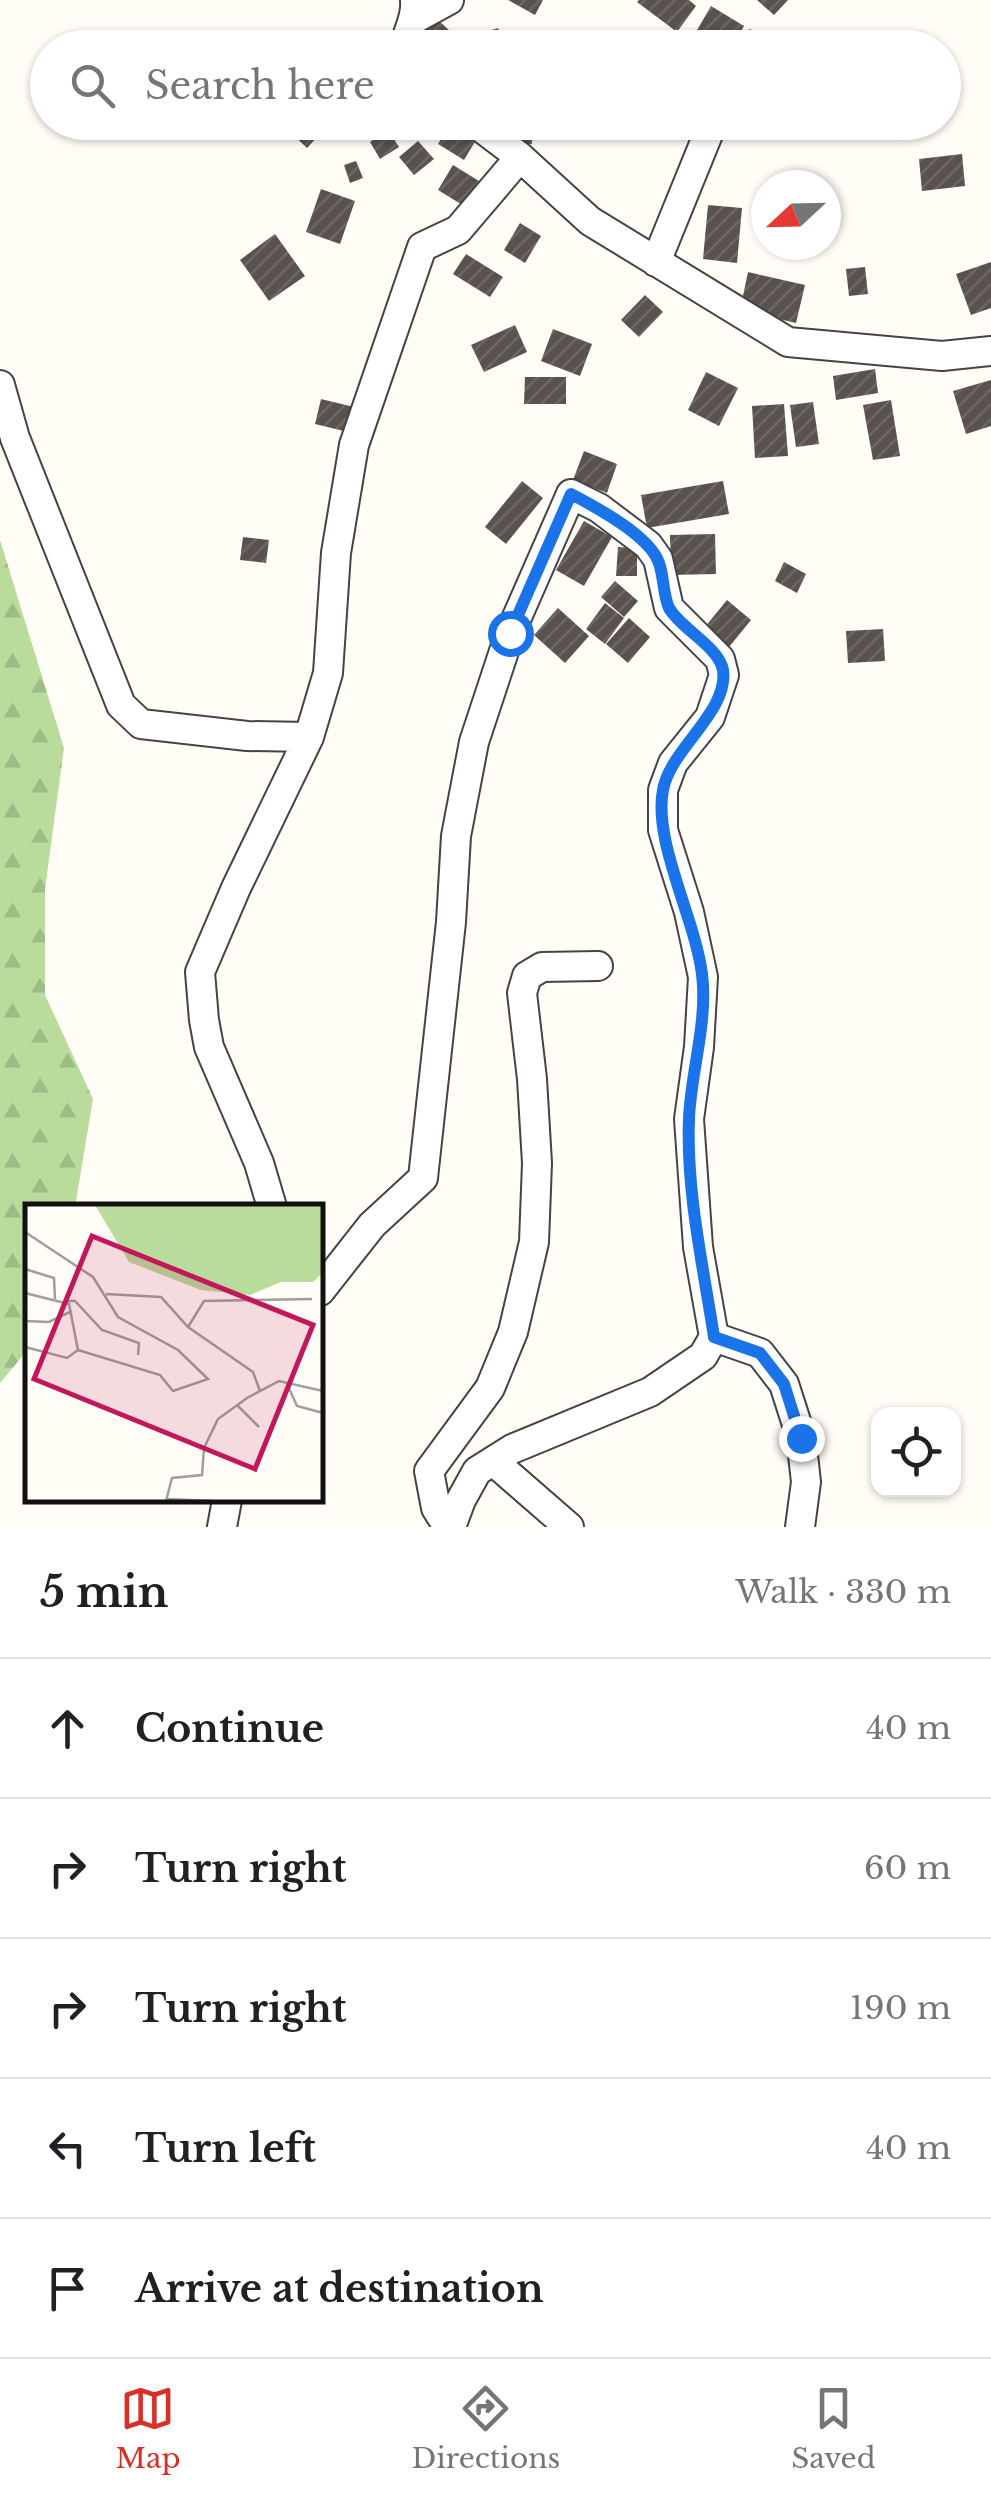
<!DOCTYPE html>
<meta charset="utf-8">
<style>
body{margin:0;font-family:"Libre Baskerville",serif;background:#f2f2f2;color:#202124}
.controls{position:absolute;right:30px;bottom:30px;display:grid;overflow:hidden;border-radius:20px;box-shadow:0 2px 8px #0004}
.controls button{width:90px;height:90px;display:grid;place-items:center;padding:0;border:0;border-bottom:2px solid #e0e0e0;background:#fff;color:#202124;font:50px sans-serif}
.compass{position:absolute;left:751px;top:170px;width:90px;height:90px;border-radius:50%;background:#fff;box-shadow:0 2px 8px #0004;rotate:248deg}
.stop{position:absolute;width:30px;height:30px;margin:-22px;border:8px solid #1a73e8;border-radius:50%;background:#fff}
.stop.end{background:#1a73e8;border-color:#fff;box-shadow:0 2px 10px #0008}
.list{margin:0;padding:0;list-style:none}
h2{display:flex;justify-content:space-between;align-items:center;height:130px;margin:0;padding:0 40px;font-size:42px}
h2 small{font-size:32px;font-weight:400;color:#757577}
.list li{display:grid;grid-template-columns:65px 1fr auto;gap:30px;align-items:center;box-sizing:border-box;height:140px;padding:0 40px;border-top:2px solid #e0e0e0}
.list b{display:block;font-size:38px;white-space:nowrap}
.list em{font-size:32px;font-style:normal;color:#757577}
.icon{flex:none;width:55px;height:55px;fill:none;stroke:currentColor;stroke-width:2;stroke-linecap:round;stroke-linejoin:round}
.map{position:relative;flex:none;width:991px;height:1527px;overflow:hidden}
.search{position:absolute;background:#fff;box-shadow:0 2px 8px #0004;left:30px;right:30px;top:30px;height:110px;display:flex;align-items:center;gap:25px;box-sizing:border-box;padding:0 35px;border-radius:55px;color:#757577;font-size:38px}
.sheet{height:830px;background:#fff}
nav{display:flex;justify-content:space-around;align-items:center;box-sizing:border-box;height:140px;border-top:2px solid #e0e0e0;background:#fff;font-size:28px;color:#757577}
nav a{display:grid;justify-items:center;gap:5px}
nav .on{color:#d93025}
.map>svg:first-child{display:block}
</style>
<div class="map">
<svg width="991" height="1527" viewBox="0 0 991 1527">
<defs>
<pattern id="forest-firs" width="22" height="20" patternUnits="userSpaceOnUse" patternTransform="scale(2.5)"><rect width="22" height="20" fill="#b9dc9c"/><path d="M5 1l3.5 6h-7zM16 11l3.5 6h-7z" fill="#9ebc85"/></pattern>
<pattern id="building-hatch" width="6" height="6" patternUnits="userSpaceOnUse" patternTransform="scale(2.5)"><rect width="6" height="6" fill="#5a524d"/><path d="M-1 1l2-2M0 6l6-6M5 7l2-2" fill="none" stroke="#6d6662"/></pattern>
</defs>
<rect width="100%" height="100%" fill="#fffdf5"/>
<path fill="url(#forest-firs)" d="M0 540 64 748 45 889V995L93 1099 75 1207H28L27 1343 21 1358 0 1383Z"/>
<path fill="url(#building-hatch)" d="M508 0H543L535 15Z
M639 0H689L696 6 677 32 637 2Z
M757 0H788L774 15Z
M711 6 744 26 731 48H722L696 32Z
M436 18 468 48H430L419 37Z
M498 28 504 46 487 48 482 33Z
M749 29 777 37 774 48H744Z
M298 122H331L307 148 289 131Z
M451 122H459L479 135 464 160 438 144Z
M531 123 532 144 510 145 509 124Z
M388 130 399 147 380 159 370 142Z
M418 141 434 159 414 175 399 157Z
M962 154 965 186 922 191 919 159Z
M356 161 363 178 350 183 344 165Z
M453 165 479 181 464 206 438 190Z
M321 189 355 201 340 244 306 232Z
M708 205 742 208 737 263 703 259Z
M520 223 541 236 525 263 504 250Z
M275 234 305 276 269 301 240 260Z
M466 254 503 277 490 297 453 274Z
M991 262V308L971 315 956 274Z
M865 267 868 294 849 296 846 269Z
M748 272 805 285 796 323 740 310Z
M645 295 663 312 639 337 621 320Z
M515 325 527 352 484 372 471 345Z
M553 329 592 344 580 376 541 361Z
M875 369 878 393 836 400 833 376Z
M706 372 738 388 719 426 688 410Z
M525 377H566V404H524Z
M991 380V426L966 434 953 391Z
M321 399 354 407 348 432 315 424Z
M891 400 900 456 873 460 863 405Z
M813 402 819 444 796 447 790 405Z
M784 404 788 456 755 458 752 406Z
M584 451 617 464 607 493 573 480Z
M522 481 543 498 506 544 485 527Z
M723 481 729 514 647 528 641 495Z
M584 521 612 537 584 586 556 570Z
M715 534 716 574 671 575 670 535Z
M243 537 269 540 266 563 240 560Z
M618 547 637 548V576H616Z
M784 562 806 574 797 593 775 581Z
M615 581 638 601 624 617 601 597Z
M727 600 751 620 729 647 705 627Z
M605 603 624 618 605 644 586 629Z
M558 608 589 636 565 663 534 635Z
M629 618 650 637 628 663 606 644Z
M883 629 885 661 848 663 846 631Z"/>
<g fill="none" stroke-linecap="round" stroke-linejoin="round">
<defs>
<path id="street" d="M416 18 449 0
M406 48C405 31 417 22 415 0
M474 122 520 157 590 221 788 342 942 356 991 351
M656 262 713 122
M0 385 15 438 121 705 141 724 247 736 309 737
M272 1207 259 1163 209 1047 204 1020 200 972 236 888 309 737 328 673 336 553 354 445 422 247 458 230 520 157
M320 1291 372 1225 423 1178 451 922 456 836 474 742 510 633 571 494 599 508 648 545 658 559 669 608 720 659 724 675 710 717 673 763 663 790V830L689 912 703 977 699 1047 689 1119 698 1247 714 1337 703 1356 650 1392 512 1449 477 1471 461 1500 451 1527
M714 1337 760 1353 784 1384 801 1437 806 1482 800 1527
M493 1461 569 1527
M222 1527 227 1500
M448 1527 436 1508 429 1471 490 1388 513 1332 534 1242 537 1163 532 1079 522 993 527 976 542 967 598 966"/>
</defs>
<use href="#street" stroke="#444" stroke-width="32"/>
<use href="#street" stroke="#fff" stroke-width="28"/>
</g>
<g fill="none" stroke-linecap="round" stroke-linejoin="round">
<path stroke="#1a73e8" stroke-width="12" d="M510 633 571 494C596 507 650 536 659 563 664 577 663 595 669 608 680 628 719 647 723 670 729 712 670 749 663 790 653 842 695 918 702 974 708 1022 691 1071 689 1118 686 1191 703 1265 714 1337L760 1353 784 1384 801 1438"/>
</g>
<g transform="translate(25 1204)">
<rect width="298" height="298" fill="#fffdf5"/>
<path d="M70 1H297V69L288 78H256L225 91 176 86 104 58Z" fill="#b9dc9c"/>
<path fill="none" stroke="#a09f9a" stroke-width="2.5" d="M0 28 68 73 93 113 153 146 183 175 148 187 135 171 53 146 44 100 0 89M0 65 29 74 30 95M81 90 136 93 163 123 228 168 235 187M39 97H50L77 126 114 139 113 151M0 117 24 118 47 107M163 123 179 97 287 95M0 143 42 154 53 146M262 180 272 202 298 209M212 201 234 223M141 295 189 297M141 297 147 274 177 271 179 244 193 215 222 194 254 177 298 187"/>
<path fill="#c2185b" fill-opacity="0.15" stroke="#c2185b" stroke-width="5" d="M67 32 288 121 230 265 9 175Z"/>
<rect width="298" height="298" fill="none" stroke="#111" stroke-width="5"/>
</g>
</svg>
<div class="controls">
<button><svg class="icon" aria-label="locate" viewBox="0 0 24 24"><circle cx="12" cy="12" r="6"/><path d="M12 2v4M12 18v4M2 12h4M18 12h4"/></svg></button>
</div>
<svg class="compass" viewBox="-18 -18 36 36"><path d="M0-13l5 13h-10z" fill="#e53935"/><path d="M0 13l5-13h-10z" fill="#757577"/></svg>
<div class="stop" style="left:510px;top:633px"></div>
<div class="stop end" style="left:801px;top:1438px"></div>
<div class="search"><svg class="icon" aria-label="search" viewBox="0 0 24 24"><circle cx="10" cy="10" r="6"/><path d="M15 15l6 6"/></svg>Search here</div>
</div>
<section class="sheet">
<h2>5 min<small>Walk · 330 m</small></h2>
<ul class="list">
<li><svg class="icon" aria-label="ahead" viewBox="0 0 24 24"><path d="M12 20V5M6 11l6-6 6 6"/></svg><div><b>Continue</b></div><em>40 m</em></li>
<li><svg class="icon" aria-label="right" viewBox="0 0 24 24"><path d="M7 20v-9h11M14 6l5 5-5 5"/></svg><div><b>Turn right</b></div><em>60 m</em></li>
<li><svg class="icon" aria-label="right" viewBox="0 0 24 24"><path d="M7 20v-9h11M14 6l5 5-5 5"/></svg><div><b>Turn right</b></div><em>190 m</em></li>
<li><svg class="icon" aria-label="left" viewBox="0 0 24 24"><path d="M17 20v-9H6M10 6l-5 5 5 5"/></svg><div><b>Turn left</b></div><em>40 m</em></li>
<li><svg class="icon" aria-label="arrive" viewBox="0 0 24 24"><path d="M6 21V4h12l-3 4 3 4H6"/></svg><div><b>Arrive at destination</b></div></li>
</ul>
</section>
<nav>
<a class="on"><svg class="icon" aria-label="map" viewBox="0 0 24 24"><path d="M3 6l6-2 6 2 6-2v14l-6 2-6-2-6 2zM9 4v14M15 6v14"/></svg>Map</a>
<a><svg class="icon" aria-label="directions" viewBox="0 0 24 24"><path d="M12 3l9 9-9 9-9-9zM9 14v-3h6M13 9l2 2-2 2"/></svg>Directions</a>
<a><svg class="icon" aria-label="saved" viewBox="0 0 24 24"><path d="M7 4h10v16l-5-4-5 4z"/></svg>Saved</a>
</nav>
